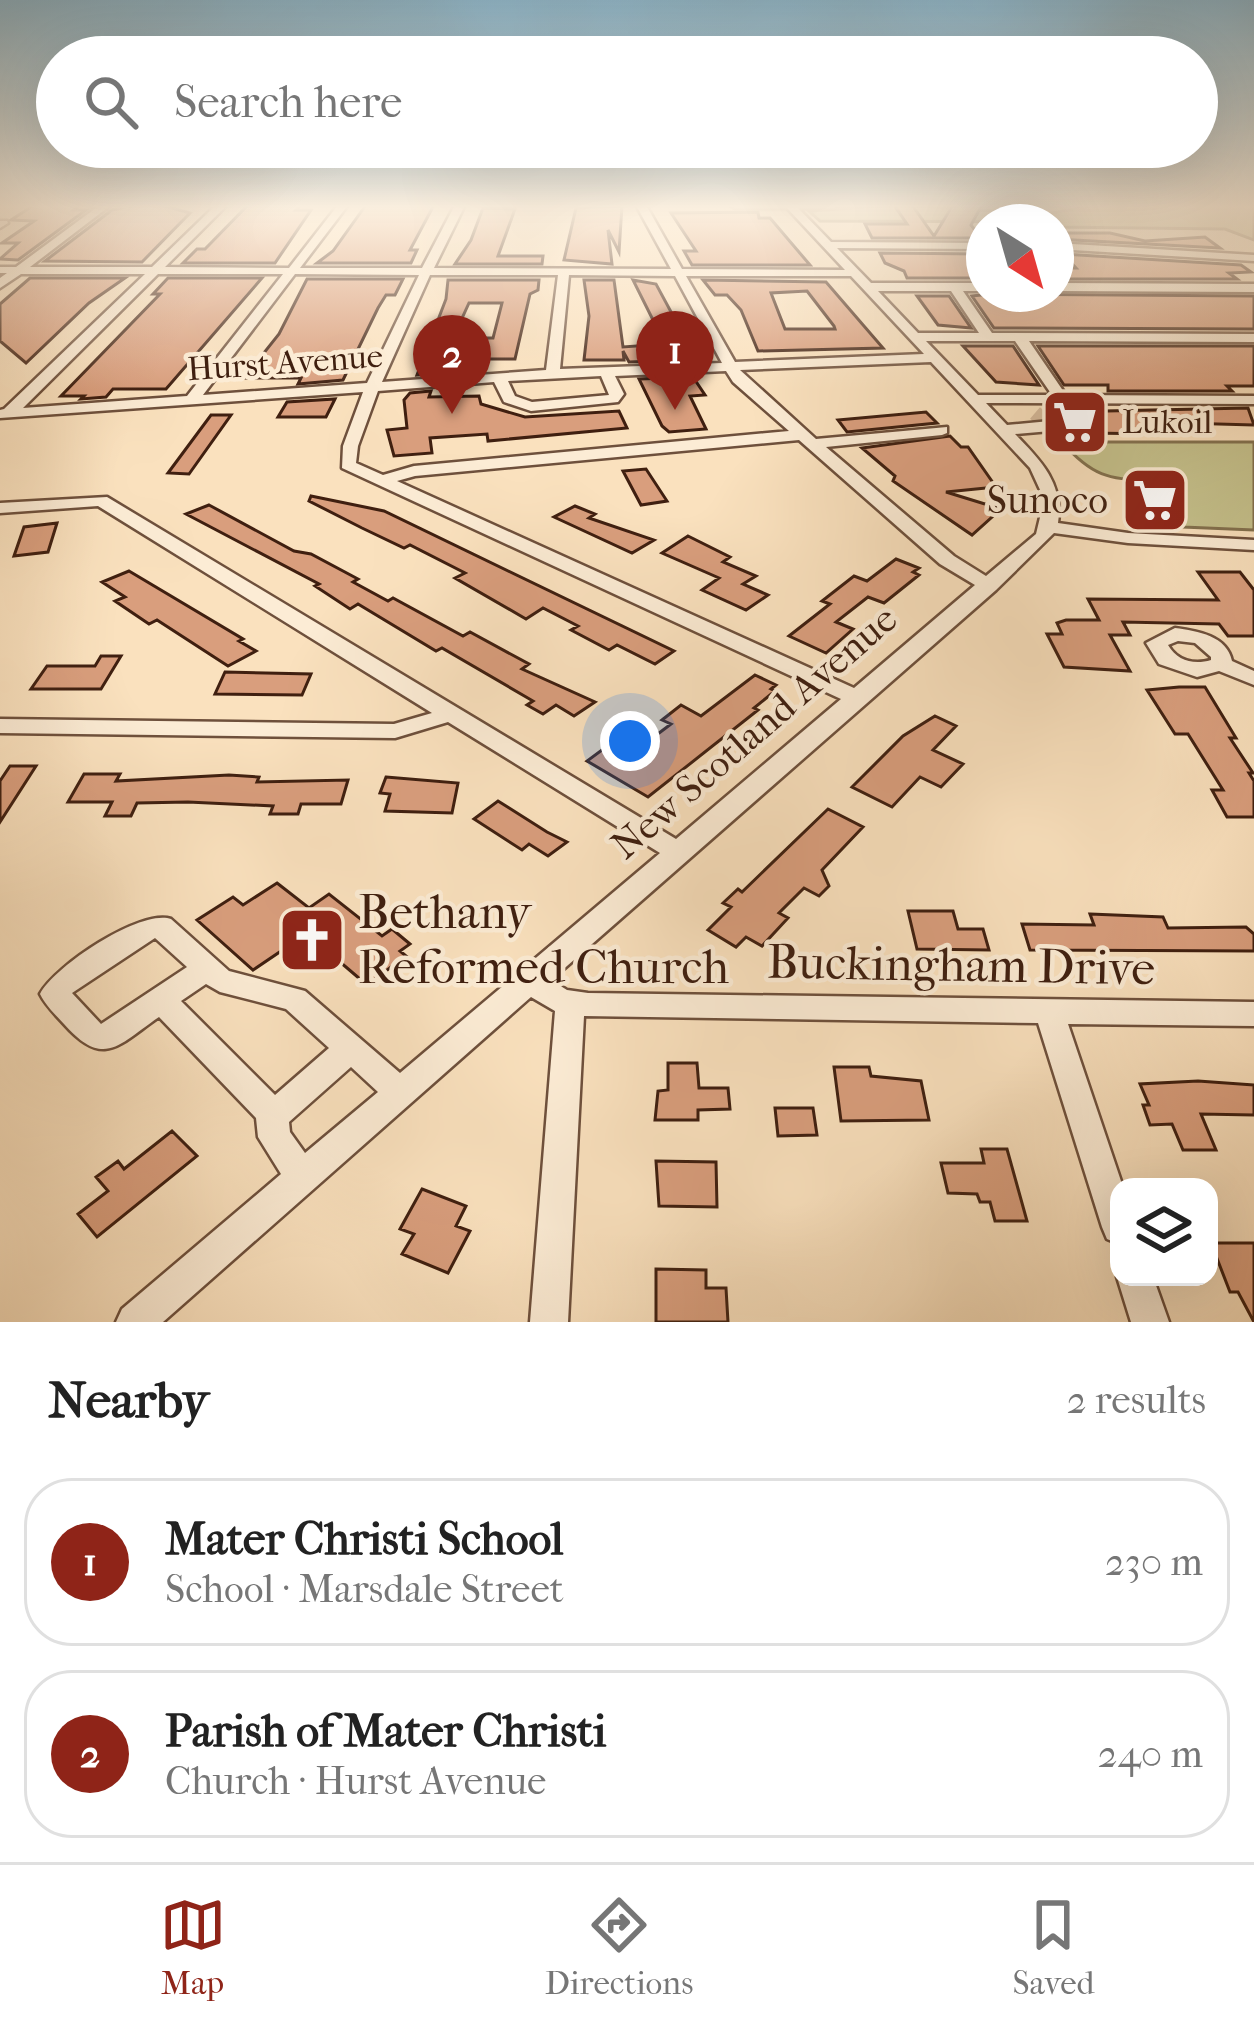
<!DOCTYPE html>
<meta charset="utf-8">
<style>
body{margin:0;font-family:"IM FELL French Canon",serif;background:#f2f2f2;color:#222}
.controls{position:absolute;right:36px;bottom:36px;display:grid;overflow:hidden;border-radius:24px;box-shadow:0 12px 48px #0002}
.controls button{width:108px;height:108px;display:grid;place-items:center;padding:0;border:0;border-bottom:3px solid #e0e0e0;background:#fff;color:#222;font:60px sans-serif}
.compass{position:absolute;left:966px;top:204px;width:108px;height:108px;border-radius:50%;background:#fff;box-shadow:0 12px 48px #0002;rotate:143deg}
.you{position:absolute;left:630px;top:741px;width:42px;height:42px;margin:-30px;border:9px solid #fff;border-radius:50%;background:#1a73e8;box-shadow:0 0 0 18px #1a73e833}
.badge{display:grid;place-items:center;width:78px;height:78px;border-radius:50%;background:#8f2418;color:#fff;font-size:39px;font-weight:700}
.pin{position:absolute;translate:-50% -99px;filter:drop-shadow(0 3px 6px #0008)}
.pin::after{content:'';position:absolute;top:63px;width:42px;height:36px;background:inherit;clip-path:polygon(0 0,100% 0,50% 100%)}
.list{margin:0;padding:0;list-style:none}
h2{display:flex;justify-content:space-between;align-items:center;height:156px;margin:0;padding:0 48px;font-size:51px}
h2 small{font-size:39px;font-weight:400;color:#767676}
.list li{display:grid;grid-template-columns:78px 1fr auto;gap:36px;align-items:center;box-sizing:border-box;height:168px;margin:0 24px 24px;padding:0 24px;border:3px solid #e0e0e0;border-radius:48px}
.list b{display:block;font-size:45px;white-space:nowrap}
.list p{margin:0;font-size:39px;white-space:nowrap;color:#767676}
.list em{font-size:39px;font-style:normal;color:#767676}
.icon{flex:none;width:66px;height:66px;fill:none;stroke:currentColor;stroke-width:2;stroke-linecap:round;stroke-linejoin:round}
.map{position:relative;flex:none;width:1254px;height:1322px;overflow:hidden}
.search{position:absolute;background:#fff;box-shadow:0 12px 48px #0002;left:36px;right:36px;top:36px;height:132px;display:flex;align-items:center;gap:30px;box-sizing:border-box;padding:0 42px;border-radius:66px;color:#767676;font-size:45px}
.sheet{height:540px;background:#fff}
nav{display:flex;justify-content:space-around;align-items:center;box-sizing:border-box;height:168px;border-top:3px solid #e0e0e0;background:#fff;font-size:33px;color:#767676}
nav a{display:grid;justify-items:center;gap:6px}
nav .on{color:#8f2418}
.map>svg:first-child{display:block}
</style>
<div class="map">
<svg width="1254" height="1322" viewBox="0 0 1254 1322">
<rect width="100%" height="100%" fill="#fae1be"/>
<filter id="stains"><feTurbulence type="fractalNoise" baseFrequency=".00167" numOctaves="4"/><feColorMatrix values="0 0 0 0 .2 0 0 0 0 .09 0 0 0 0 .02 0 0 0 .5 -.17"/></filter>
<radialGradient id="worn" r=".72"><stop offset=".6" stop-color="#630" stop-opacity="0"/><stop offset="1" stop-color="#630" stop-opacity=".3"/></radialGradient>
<path fill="#c5c18c" stroke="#82704e" stroke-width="3" d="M896 205 1046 214 1096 205H1254V240L1225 229 1056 227V222L820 221 809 211Z
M1062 442H1254V530L1183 527 1161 482C1112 478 1096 481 1062 442Z"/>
<path fill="#d99e7d" stroke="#3f1f10" stroke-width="3" fill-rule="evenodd" d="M34 205H80L74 210H86L18 260 0 259 18 243H2L34 221 11 220Z
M134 205H162L190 213 142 262 45 261 112 210Z
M248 205H301L296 210H311L275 263H183L197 249H205Z
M366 205H434L410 250H417L411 263H317L333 251Z
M894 205H912L934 236 953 205H982L971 225 981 238H872L865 224H907Z
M622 206 619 252 608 230 612 264 564 260 576 208Z
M483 208 515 209 498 256H543L542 264H455L471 240Z
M758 212 759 218H770L810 265H692L684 251H696L671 213Z
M1056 233H1110L1145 241 1205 237 1220 248 1056 239Z
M880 253 984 254V278H907L904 271 885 263Z
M1063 254 1241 265 1251 272 1229 273 1237 279H1056V268H1076Z
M30 278H125L89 303 26 363 0 341V304Z
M168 278H262L166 389H113L106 397 81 399 84 396H61L160 294H153Z
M307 279H403L395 295H386L378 308 343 380 298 384 301 378H244L279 334Z
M448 280H539L538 290 530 294 515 359H477L483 338H493L502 303H469L437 373 417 375 446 299Z
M584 280H614L623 347 665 344 633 280 656 284 691 349 676 350 683 360 629 362 623 351 624 360H584L589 316Z
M703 280 826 282 883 348 758 351 741 310 727 295H715ZM807 291 834 326 835 329H785L771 293Z
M990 294 1254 296V329L994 328 972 296Z
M917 296H949L971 328 938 325Z
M963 346H1013L1039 385 996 382Z
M1038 346H1254V386H1227L1232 391H1108V385H1064Z
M693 377 705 395 690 396 706 429 669 432 662 426 639 379Z
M431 391 429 397 479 396 481 404 525 417 619 411 627 428 488 441 487 434 430 438 432 453 394 456 387 430 407 428 404 400 410 393Z
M335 399 326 417H278L287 402Z
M1248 408 1254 425 1148 422 1157 434 1088 433 1084 427 1073 428V421L1060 412Z
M926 412 937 423 847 432 838 420Z
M211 415H231L189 474 168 473Z
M950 436 961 447H968L996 487 946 492 1001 509 972 535 893 481 895 476 862 448Z
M646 469 667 501 641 505 623 471Z
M311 496 384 511 674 651 655 664 617 645 609 650 571 630 578 626 543 608 526 619 455 578 465 573 410 545 404 548 362 528 309 501Z
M209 505 294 551 311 554 358 579 353 582 388 601 393 598 463 636 470 632 529 664 522 669 595 702 574 716 556 705 543 714 527 705 533 701 442 648 436 651 358 604 350 609 315 586 319 584 186 514Z
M575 506 595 514 589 518 654 540 632 553 554 517Z
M57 523 48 552 14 556 24 527Z
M688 536 730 557 723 562 756 576 743 584 768 595 746 610 702 590 719 578 662 553Z
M896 559 919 568 913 572 919 575 884 603 868 597 836 622 853 629 826 653 789 636 830 604 822 601 854 576 867 581Z
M129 571 243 639 239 641 256 651 228 666 157 620 149 624 115 601 125 597 102 582Z
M1198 572H1240L1254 590V636H1228L1219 624 1123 622 1130 635H1110L1130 671 1064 667 1047 634H1062L1057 623 1066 620H1099L1088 599 1218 600Z
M101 656H121L101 689H31L47 666H95Z
M225 672 311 674 302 695 215 694Z
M755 675 776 685 771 689 775 691 754 708 758 710 648 797 587 761 610 744 630 755 671 724 662 720 681 705 701 716Z
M1179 687H1205L1236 738H1230L1253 773H1249L1254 781V817H1227L1212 790H1223L1188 734H1175L1147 690Z
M935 716 956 726 933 750 963 764 941 787 920 777 892 807 852 787 903 736Z
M10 766H36L0 822V781Z
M84 774H120L116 781 229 775 259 777 257 782 348 780 341 804H301L298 814H270L273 806 188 802 137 803 131 816H105L112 802H68Z
M386 777 458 783 452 813 385 811 390 794 380 793Z
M498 801 547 832 567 842 548 856 529 844 522 850 474 819Z
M828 809 863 827 822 870 829 886 819 896 804 888 779 913 788 918 762 946 746 937 736 947 708 930 731 907 723 903 738 889 742 892Z
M277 883 309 908 329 894 382 936 392 929 410 944 400 951 406 956 367 985 319 944 306 954 293 943 253 970 197 920 233 897 243 905Z
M908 911H953L958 929H983L989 950 917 949Z
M1090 914 1163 917 1168 928 1246 927 1254 934V951L1030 950 1022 924 1094 925Z
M668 1063H697L699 1088H728L730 1109 698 1110V1120H655L658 1091 668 1090Z
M834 1067H869L871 1076 921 1081 929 1120 841 1121Z
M1198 1081 1254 1085V1115L1201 1114 1216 1150H1183L1172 1124 1150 1125 1143 1105H1149L1140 1084Z
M775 1108H813L817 1135 778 1136Z
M172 1131 197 1156 97 1237 78 1214 108 1191 96 1177 118 1161 124 1169Z
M981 1149H1007L1027 1221H995L990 1202H980L977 1194 948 1193 941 1163H984Z
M656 1161 716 1162 717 1207 659 1206Z
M422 1189 466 1206 456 1226 470 1231 448 1273 402 1254 414 1234 400 1229Z
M1211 1243H1254V1322L1238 1292H1230Z
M656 1269 706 1270V1288H726L728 1322H656Z"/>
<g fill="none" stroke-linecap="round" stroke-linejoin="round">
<path stroke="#d5ba9b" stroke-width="15" stroke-dasharray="15 8" stroke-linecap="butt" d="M1035 413 1043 420"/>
<defs>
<path id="minor" d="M100 205H111L30 267H152L216 205H227L165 267 289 268 338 205H348L300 268H422L455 205H465L434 268 671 269 636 205H646L682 269 845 270 787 208H735L730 205H839L834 208H798L831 242 984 243V249L837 248 871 283H984V291H963L992 333 1254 334V342L1029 341 1066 395 1254 396V404L986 403 1007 425 1050 421 1051 416 1056 414 1070 425 1062 430 1015 434C1040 460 1064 483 1058 523L1128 533 1254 540V550L1128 543 1054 533 996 590 551 980 567 990 588 993 1254 1002V1026L1068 1024 1123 1187H1119V1244L1107 1239 1102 1227 1038 1023 584 1016 568 1322H530L555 1011 531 997 163 1322H116L122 1309 281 1174 258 1137 256 1118 159 1017C118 1045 104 1069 64 1024 55 1014 46 1006 40 994 55 966 140 909 171 919L229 971 305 991 400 1073 660 853 448 722 395 738 0 733V719L394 724 432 713 98 506 0 513V503L107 497 676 839 841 699 342 468 343 446 363 392 0 418V410L4 409 145 274H21L0 288V278L7 273H0V267H16ZM158 274H283L187 396 23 408ZM295 274 419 275 367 383 203 395ZM430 275H558L546 370 382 382ZM569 275 675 276 722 363 560 369ZM686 276H851L924 354 735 362ZM878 291H951L979 333H918ZM926 341H1015L1052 395H978ZM931 362 1030 468 1041 492 1042 509 1036 534 986 576 954 556 826 447 942 435 947 433V427L816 439 740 370ZM726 371 733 382 789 431 414 466 383 475 356 463 358 446 378 391 494 382 504 402 531 411 618 402 624 394 615 376ZM601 376 609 395 532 402 515 396 508 381ZM799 440 940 564 975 585 854 688 397 481 415 476ZM155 938 187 967 101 1024 72 993ZM206 984 220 992 286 1009 329 1048 275 1095 181 1001ZM351 1067 378 1092 305 1153 290 1132 289 1122Z
M0 221H7L8 223 0 228Z
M1056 243 1254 255V261L1056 249Z
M1056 283 1254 284V292L1056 291Z
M1175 628C1198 631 1227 636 1232 661L1254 671V685L1219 671 1197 677 1159 664 1146 643ZM1178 641 1195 643 1211 657V660C1194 665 1177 661 1168 645Z
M1119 1272V1277H1153L1169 1322H1131L1117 1277Z"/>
</defs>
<use href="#minor" stroke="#6e503c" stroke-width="5"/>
<use href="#minor" fill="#fcecd5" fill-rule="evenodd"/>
</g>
<linearGradient id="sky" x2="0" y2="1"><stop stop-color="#8bb8d0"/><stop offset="0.53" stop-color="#fdf2e2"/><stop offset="1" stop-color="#fdf2e2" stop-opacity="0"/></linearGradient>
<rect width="1254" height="390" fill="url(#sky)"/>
<defs>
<symbol id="supermarket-square" viewBox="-11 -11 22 22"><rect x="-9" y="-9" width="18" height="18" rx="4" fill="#8f2418" stroke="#fcecd5"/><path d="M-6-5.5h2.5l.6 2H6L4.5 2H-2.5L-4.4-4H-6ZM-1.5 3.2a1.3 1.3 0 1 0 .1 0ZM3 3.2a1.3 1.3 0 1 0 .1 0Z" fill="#fff"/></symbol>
<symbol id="church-square" viewBox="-11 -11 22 22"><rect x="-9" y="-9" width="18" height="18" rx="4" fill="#8f2418" stroke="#fcecd5"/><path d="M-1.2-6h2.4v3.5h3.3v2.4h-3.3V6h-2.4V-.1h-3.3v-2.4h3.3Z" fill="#fff"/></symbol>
</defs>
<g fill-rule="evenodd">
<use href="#supermarket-square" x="1037" y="384" width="76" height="76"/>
<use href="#supermarket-square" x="1117" y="462" width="76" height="76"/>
<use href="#church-square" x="274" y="902" width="76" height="76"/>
</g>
<g text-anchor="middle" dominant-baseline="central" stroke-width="9" stroke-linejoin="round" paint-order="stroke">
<g font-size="33" fill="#3f1f10" stroke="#fcecd5">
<text transform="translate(285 363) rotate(-4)">Hurst Avenue</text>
</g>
<g font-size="33" fill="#3f1f10" stroke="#fcecd5" text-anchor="start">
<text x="1122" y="422">Lukoil</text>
</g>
<g font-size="39" fill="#3f1f10" stroke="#fcecd5" text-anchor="end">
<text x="1108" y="500">Sunoco</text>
</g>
<g font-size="39" fill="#3f1f10" stroke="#fcecd5">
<text transform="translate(754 732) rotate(-41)">New Scotland Avenue</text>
</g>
<g font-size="48" fill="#3f1f10" stroke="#fcecd5" text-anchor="start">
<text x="358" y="912">Bethany<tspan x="358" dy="55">Reformed Church</tspan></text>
</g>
<g font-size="48" fill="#3f1f10" stroke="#fcecd5">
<text transform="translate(961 965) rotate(1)">Buckingham Drive</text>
</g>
</g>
<rect width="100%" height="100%" filter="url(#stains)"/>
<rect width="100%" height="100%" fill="url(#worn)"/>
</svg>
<div class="controls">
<button><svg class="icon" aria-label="layers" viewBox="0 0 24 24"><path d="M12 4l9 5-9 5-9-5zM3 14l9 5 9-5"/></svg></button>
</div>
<svg class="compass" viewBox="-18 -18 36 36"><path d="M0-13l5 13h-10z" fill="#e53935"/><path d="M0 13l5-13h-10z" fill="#767676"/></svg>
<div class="you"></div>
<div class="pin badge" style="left:675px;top:410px">1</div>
<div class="pin badge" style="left:452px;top:414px">2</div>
<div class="search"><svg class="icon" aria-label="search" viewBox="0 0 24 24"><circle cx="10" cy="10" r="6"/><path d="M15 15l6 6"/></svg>Search here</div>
</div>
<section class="sheet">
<h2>Nearby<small>2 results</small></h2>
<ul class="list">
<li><span class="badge">1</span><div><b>Mater Christi School</b><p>School · Marsdale Street</p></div><em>230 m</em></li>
<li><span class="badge">2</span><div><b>Parish of Mater Christi</b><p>Church · Hurst Avenue</p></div><em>240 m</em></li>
</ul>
</section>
<nav>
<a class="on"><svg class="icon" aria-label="map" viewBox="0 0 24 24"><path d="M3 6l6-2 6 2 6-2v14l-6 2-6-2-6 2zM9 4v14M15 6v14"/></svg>Map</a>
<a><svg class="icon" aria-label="directions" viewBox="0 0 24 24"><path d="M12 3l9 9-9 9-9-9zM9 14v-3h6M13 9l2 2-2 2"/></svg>Directions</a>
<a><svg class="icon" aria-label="saved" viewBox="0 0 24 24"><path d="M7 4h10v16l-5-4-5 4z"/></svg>Saved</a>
</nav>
